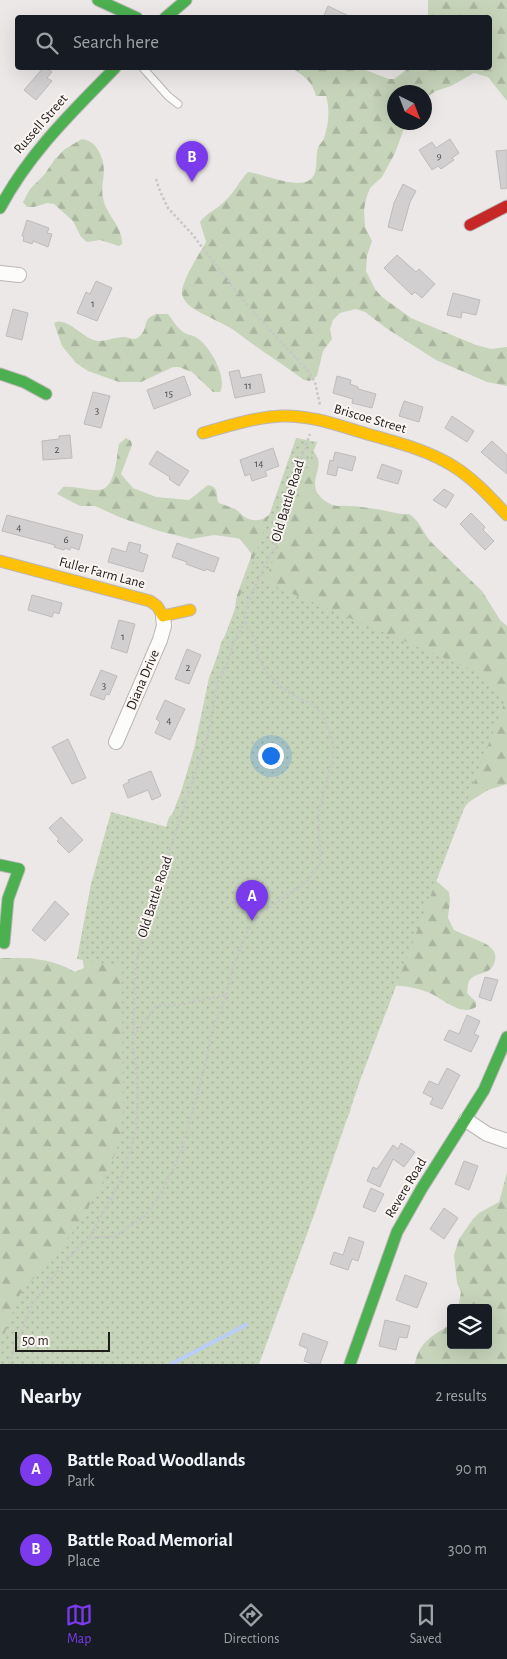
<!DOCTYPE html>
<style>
body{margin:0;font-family:"Alegreya Sans",sans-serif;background:#20242c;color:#f1f3f6}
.controls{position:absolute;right:15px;bottom:15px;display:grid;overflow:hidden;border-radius:5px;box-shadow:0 5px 20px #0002}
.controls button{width:45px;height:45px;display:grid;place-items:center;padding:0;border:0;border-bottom:1px solid #363941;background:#171b24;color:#f1f3f6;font:25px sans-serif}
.compass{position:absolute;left:387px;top:85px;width:45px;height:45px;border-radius:50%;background:#171b24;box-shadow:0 5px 20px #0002;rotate:138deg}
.scale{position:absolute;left:15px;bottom:12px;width:95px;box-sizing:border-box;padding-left:5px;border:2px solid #1f1c1c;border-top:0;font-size:14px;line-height:18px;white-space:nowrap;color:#1f1c1c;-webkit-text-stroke:4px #fbf5f2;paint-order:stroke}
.you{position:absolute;left:270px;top:755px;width:18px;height:18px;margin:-12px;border:4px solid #fff;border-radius:50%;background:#1a73e8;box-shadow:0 0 0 8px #1a73e833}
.badge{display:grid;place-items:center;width:32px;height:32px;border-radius:50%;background:#7c3aed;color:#fff;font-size:16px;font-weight:700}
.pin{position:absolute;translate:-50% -41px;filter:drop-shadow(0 1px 2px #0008)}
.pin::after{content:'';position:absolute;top:26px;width:18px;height:15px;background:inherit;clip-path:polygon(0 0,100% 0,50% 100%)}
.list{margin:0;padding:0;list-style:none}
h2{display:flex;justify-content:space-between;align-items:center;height:65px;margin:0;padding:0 20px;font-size:21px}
h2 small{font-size:16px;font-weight:400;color:#9ea1a6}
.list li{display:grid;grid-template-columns:32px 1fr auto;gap:15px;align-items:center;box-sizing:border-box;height:80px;padding:0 20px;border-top:1px solid #363941}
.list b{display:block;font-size:19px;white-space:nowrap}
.list p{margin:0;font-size:16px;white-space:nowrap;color:#9ea1a6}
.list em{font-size:16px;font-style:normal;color:#9ea1a6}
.icon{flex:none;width:28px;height:28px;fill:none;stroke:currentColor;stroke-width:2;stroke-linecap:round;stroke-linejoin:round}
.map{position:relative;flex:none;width:507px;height:1364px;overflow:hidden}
.search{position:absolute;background:#171b24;box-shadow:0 5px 20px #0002;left:15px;right:15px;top:15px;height:55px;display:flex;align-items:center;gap:12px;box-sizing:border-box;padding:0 18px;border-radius:5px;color:#9ea1a6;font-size:19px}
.sheet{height:225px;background:#171b24}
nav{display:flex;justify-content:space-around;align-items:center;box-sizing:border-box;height:70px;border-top:1px solid #363941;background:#171b24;font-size:14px;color:#9ea1a6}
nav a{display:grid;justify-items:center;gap:2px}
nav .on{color:#7c3aed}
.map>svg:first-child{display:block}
</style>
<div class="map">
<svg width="507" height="1364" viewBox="0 0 507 1364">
<defs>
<pattern id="forest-firs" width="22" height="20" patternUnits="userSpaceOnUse" patternTransform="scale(1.25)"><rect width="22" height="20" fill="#c6d4ba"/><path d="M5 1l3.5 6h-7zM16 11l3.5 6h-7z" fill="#aab59f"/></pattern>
<pattern id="park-dots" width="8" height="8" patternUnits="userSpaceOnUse" patternTransform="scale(1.25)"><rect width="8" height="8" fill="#c6d4ba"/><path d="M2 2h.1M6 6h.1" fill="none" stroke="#aab59f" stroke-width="1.8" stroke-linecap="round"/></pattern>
</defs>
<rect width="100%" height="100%" fill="#ece8e7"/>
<path fill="url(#forest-firs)" d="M428 0H507V101L488 77 474 73 451 86 436 91 425 98 424 92H394V122L406 123 395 153 382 177 370 188 366 199 364 210 365 227 372 241 367 256 366 271 375 289 382 297 411 318 476 345 491 349 507 347V386L487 382 436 360 386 328 365 312 356 309 340 313 333 320 330 329 332 339 323 351 317 376 310 381 304 380C281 363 257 348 235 331 222 322 207 317 194 309 189 306 183 300 182 294 180 283 200 253 206 242L200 222C206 213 218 209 225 201 234 193 239 181 248 172 263 173 305 194 314 175 318 166 315 157 318 148 319 144 323 142 324 138 329 123 330 110 326 96H316C312 81 304 76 292 68H360L389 79H394L409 68H490V18L428 17Z
M82 139C91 141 95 144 99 152 110 172 98 183 104 202 108 216 123 228 122 244L119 246 100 240 87 242 81 237 73 221 54 204 47 203 34 207H27L23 202 30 189 44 175 55 159 65 149Z
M156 314H168C172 319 177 328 183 332 187 335 193 335 197 338 210 346 228 378 220 392H213L192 372 179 367H173L141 382H119L88 371 76 363 62 346 54 323C67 315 83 340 99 341 107 341 115 337 123 337 127 337 131 339 135 339 138 338 139 337 141 335 149 326 141 320 156 314Z
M126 438 131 441 132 445 121 474 133 488 156 497 189 500 208 485C220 487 215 495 219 503 224 505 230 507 235 509 239 511 241 515 245 517 256 524 266 519 274 510L307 446C332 463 307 476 318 494 321 499 328 503 333 505 339 507 344 505 349 506 358 506 367 508 375 509 387 510 398 515 409 514 420 521 423 533 431 542L482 591 500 620 507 626V784L488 790 469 802 457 816 433 878 449 892 450 900 448 918 454 930C464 935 476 939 486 944 492 948 497 953 495 960 492 977 476 970 469 981 467 985 468 989 467 993L476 1002V1007C461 1017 443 999 430 993 417 988 404 985 391 986L352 1093 350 1112 338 1138 0 1364V958C28 958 49 957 75 972L84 968 81 950 165 831 169 817 185 804 221 642 232 627 237 595 251 557V553L240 539 236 538 214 535 191 539 159 531 119 517 95 506H80L57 494 63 487C74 486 85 490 96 490 116 492 116 458 119 444Z
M507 1173V1364H415C419 1341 433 1336 451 1324V1345H488V1308H458L461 1292 457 1283 454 1255 459 1239 473 1219 479 1213 499 1202Z"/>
<path fill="url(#park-dots)" d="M296 438 317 442 265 582 479 673 506 699 362 1075 314 1215 259 1364H0V1345L20 1294 77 1227 107 1175 121 1137 123 1112 122 967 77 959 91 884 111 812 167 827 181 792 194 749 209 678 256 553Z"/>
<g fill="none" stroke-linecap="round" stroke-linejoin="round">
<path stroke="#bacdf6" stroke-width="4" d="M171 1364 246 1325"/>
</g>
<path fill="#d1cfcf" stroke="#bdbbbb" d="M328 6 353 18H323Z
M43 68H46L52 72 47 78 52 81 36 100 24 90Z
M450 139 459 153 452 158 454 160 441 169 438 166 432 170 419 150 432 142 436 148Z
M507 150V188L501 189 496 151Z
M403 184 416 191 410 202 402 231 388 227 394 203Z
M27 220 49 228 47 233 52 234 48 247 33 241 32 244 23 241 24 236H22Z
M397 255 416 272 419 269 435 284 422 298 415 292 412 295 384 268Z
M96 281 112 288 97 321 77 313 86 292 90 294Z
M453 293 480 300 476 315 462 312 461 318 447 315Z
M13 309 28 313 22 340 6 336Z
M239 370 241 378 261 374 265 392 235 398 229 372Z
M184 376 191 395 154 409 147 390Z
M337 376 351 380 350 384 358 387V389L376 394 372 408 352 403 353 399 333 393Z
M93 392 110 396 101 428 84 424Z
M404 401 423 407 419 422 399 416Z
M452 416 474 431 467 442 445 428Z
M70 435 72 458 43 460 42 441 59 439V436Z
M492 441 507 455V474L481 452Z
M273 448 279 466 265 471 267 476 252 481 250 474 245 476 240 460Z
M157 451 189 471 179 486 169 479 170 477 149 464Z
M335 452 356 457 352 471 338 467 336 476 327 474 330 460 333 461Z
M382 464 402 471 398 484 377 478Z
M444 489 454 495 446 508 433 500Z
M471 513 485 527 483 530 494 541 485 550 460 524Z
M7 515 83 535 79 550 71 547 70 550 65 548 64 550 54 547 55 545 2 531Z
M129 542 141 545 139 552 148 555 143 572 108 562 112 548 126 552Z
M177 543 219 558 214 572 206 569 205 571 186 564 187 562 172 557Z
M32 595 62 603 59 614 54 612 52 617 28 610Z
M119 620 135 624 127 653 111 648Z
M187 649 201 655 189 684 175 679Z
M101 670 117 676 109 695 106 694 104 700 90 695Z
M165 700 185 709 170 740 155 733 160 722 156 719Z
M68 739 86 778 72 784 52 747Z
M151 771 161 796 152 800 148 790 128 798 123 785 129 782 128 780Z
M61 817 83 840 69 853 57 841 59 839 49 828Z
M55 901 69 914 45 941 32 930Z
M485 977 498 980 491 1001 479 997Z
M467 1015 480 1021 474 1034 479 1036 471 1052 444 1040 449 1030 459 1034Z
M447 1068 460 1075 442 1109 430 1104 433 1098 423 1093 429 1081 438 1085Z
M401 1143 415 1152 404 1167 393 1159 380 1187 367 1181 373 1167 377 1169 393 1145 398 1149Z
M464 1161 478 1166 469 1190 455 1184Z
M371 1188 384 1194 375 1212 363 1207Z
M444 1208 458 1218 444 1239 430 1229Z
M349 1237 364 1242 358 1261 352 1259 348 1270 330 1264 334 1252 343 1255Z
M405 1275 427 1283 417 1308 396 1300Z
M385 1320 410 1326 407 1338 399 1337 396 1350 379 1346Z
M303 1333 328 1342 320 1364H313L304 1361 308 1349 299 1345Z"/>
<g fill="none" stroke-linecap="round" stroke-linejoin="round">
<defs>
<path id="lane" d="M143 68 168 96 178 104"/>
<path id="street" d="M0 273 19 275
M116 742 160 640 164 626 163 616
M466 1120 487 1134 507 1141"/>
<path id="fast" d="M98 0 137 18
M165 18 186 0
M0 208C29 153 72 112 115 68
M0 374 24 382 46 394
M0 865 19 869 8 899 4 943
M350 1364 397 1232 422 1188 484 1090 507 1037"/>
<path id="slow" d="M203 433C229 426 255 417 282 416 310 415 337 425 364 433 394 442 426 449 453 466 474 479 490 497 507 515
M0 561 150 601 157 606 163 616 190 610"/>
<path id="jam" d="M470 225 507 206"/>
</defs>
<use href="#lane" stroke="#b9b6b6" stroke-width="9"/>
<use href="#street" stroke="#b9b6b6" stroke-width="16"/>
<use href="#fast" stroke="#b9b6b6" stroke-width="13"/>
<use href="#slow" stroke="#b9b6b6" stroke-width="13"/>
<use href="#jam" stroke="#b9b6b6" stroke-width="13"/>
<path stroke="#c8c6c6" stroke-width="2.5" stroke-dasharray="2.5 2.5" stroke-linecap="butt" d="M156 179 160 191 168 208 192 234 246 304 308 371 315 382 320 405
M134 1036 157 1005H179L226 995
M89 1238 116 1236 146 1215 159 1197 180 1155 204 1070 213 1028 225 1000 234 964 247 932 256 919 266 910 307 881 321 863 319 834V811L333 758V744L329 730 322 713 312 704 298 698 282 688 265 671 257 652 255 639 245 621
M9 1364 32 1305 49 1281 62 1267 75 1251 89 1238 119 1184 126 1165 136 1130 138 1097 136 1068 133 1048 135 970 142 934 210 728 216 689 223 670 228 663 232 646 245 621 247 604 267 561 274 549 291 487 310 434"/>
<use href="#lane" stroke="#fcfcfb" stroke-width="7"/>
<use href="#street" stroke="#fcfcfb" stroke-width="14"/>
<use href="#fast" stroke="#4caf50" stroke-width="11"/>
<use href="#slow" stroke="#ffc107" stroke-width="11"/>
<use href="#jam" stroke="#c62828" stroke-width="11"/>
</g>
<g text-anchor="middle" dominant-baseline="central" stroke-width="4" stroke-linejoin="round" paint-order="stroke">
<g font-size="11" fill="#4d4a4a">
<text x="439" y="155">9</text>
<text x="93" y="303">1</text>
<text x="248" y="385">11</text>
<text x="169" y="393">15</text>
<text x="97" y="410">3</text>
<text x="57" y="449">2</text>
<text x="259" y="463">14</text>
<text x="19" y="527">4</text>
<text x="66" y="539">6</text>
<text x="123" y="636">1</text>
<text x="188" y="667">2</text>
<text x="104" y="685">3</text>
<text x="169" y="720">4</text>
</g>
<g font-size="14" fill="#1f1c1c" stroke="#fbf5f2">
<text transform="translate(41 124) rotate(-49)">Russell Street</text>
<text transform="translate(370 419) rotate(16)">Briscoe Street</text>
<text transform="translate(288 501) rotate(-73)">Old Battle Road</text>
<text transform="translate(102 573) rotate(15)">Fuller Farm Lane</text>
<text transform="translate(143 680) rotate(-67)">Diana Drive</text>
<text transform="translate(155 897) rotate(-72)">Old Battle Road</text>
<text transform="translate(406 1188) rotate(-59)">Revere Road</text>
</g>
</g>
</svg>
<div class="controls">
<button><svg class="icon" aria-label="layers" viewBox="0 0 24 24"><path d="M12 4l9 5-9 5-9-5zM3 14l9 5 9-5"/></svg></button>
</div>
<svg class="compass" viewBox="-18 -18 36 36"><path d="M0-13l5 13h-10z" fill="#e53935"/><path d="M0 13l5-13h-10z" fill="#9ea1a6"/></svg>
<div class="scale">50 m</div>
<div class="you"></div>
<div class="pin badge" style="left:252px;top:921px">A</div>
<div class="pin badge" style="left:192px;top:182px">B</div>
<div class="search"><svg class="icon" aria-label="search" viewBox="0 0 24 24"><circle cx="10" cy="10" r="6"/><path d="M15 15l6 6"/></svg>Search here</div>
</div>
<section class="sheet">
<h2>Nearby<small>2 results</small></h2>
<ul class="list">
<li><span class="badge">A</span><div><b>Battle Road Woodlands</b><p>Park</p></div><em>90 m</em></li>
<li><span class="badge">B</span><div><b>Battle Road Memorial</b><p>Place</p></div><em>300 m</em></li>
</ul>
</section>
<nav>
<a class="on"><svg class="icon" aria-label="map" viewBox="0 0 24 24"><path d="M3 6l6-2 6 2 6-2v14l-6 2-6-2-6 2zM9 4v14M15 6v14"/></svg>Map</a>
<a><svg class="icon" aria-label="directions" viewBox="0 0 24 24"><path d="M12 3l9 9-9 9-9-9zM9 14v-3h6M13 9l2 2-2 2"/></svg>Directions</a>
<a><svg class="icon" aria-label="saved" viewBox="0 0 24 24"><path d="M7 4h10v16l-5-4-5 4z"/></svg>Saved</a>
</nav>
